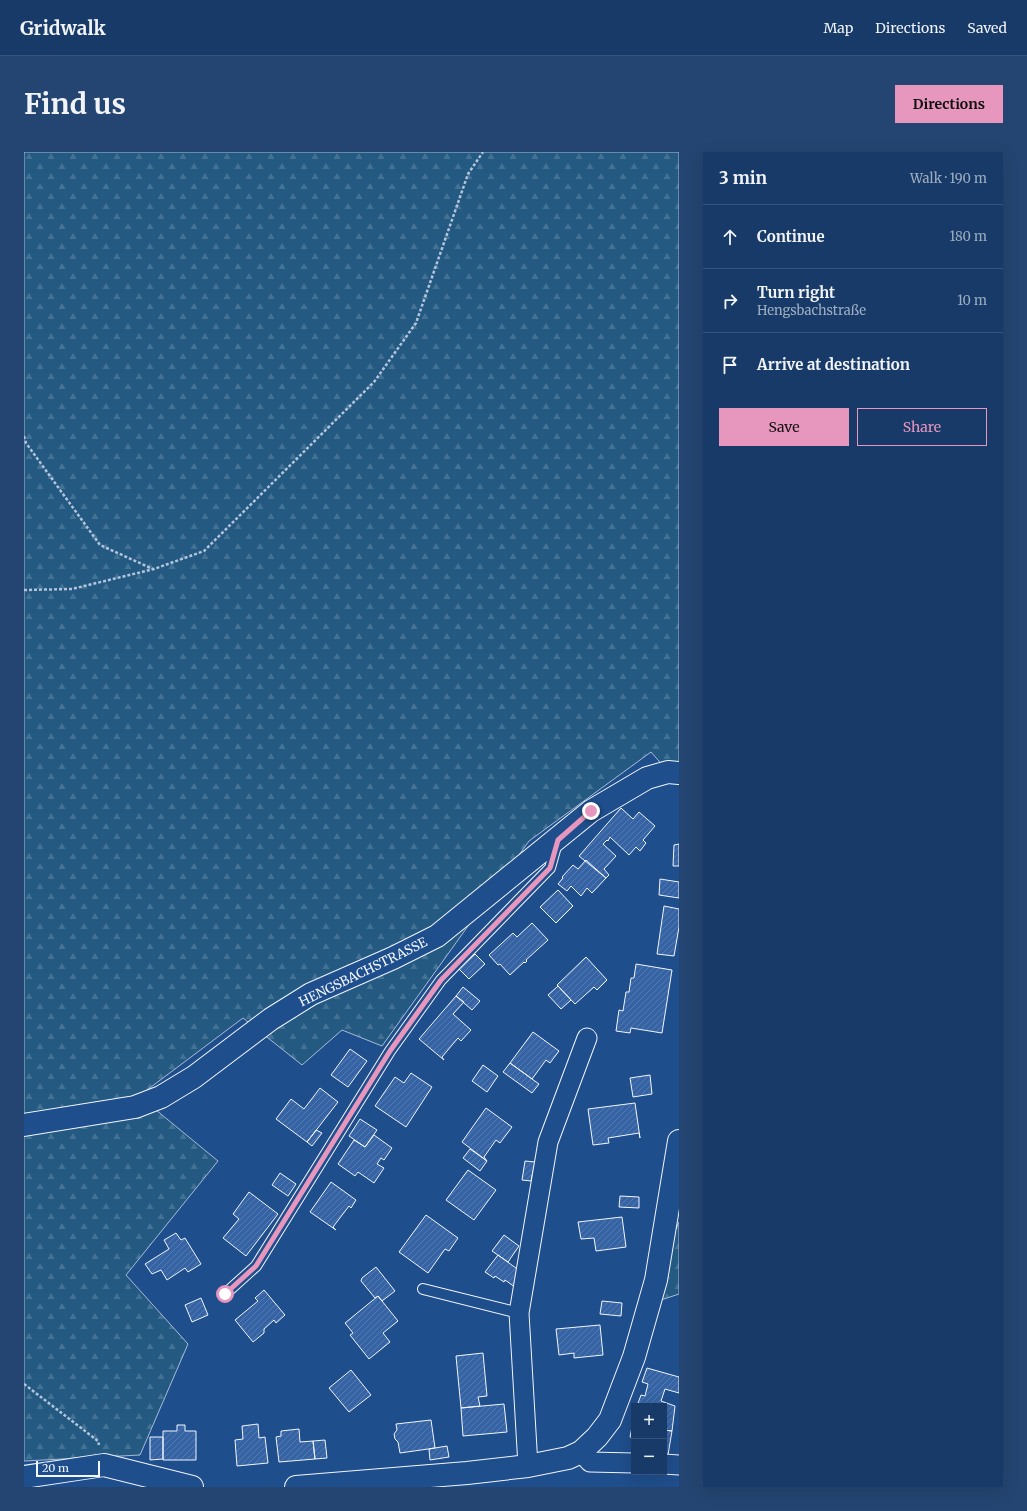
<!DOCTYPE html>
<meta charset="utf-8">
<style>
body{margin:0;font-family:Merriweather,serif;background:#244571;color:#f1f3f6}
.controls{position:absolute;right:12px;bottom:12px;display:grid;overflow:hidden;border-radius:0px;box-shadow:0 4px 16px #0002}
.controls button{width:36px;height:36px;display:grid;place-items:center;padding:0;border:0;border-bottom:1px solid #36547d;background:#173a69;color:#f1f3f6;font:20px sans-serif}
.scale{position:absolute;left:12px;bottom:10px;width:64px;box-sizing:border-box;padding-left:4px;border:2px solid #f2f6ff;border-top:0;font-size:11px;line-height:14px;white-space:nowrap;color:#f2f6ff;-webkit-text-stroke:3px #1f4e8c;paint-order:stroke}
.stop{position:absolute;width:12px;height:12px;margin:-9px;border:3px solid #e797bd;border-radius:50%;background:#fff}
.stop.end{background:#e797bd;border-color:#fff;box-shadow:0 1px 4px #0008}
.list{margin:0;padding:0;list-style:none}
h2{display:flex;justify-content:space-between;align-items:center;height:52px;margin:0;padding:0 16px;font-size:17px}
h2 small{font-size:13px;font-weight:400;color:#9eadc0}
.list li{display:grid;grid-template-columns:26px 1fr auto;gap:12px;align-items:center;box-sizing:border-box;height:64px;padding:0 16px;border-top:1px solid #36547d}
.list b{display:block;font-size:15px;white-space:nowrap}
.list p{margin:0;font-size:13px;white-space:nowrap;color:#9eadc0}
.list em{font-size:13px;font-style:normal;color:#9eadc0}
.actions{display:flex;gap:8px;padding:12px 16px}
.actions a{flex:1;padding:9px 0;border:1px solid #e797bd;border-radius:0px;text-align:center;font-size:14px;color:#e797bd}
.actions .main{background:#e797bd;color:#111}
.icon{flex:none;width:22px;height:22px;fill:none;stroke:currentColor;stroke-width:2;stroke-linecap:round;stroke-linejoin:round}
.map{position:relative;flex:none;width:655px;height:1335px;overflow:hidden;border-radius:0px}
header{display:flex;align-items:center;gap:24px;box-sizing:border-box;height:56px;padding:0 20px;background:#173a69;border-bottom:1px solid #36547d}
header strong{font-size:19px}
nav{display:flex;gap:22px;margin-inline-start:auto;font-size:14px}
.intro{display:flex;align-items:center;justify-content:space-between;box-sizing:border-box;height:96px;padding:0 24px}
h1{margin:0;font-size:28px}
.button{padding:10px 18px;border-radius:0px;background:#e797bd;color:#111;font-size:14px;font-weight:700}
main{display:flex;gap:24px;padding:0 24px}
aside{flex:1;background:#173a69;border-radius:0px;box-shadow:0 4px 16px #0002}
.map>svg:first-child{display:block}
</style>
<header>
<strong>Gridwalk</strong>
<nav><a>Map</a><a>Directions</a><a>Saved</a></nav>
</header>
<div class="intro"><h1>Find us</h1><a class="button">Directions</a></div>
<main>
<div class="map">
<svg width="655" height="1335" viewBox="0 0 655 1335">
<defs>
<pattern id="forest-firs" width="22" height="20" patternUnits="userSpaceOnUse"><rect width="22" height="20" fill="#245a82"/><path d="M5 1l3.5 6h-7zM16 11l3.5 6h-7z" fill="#447295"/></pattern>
<pattern id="building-hatch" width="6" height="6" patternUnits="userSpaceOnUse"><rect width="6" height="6" fill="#3563a3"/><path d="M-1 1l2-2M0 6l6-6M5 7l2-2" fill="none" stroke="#537ab1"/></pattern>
</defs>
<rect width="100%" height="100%" fill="#1f4e8c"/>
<path fill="url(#forest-firs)" stroke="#a8bbd7" d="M0 0H655V632L627 600 505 689 358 894 318 878 278 913 219 866 115 944 194 1009 102 1123 164 1192 116 1303 0 1309Z
M655 1070V1142L616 1155Z"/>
<path fill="url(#building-hatch)" stroke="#f2f6ff" d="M597 656 609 667 615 660 631 674 619 688 622 691 616 699 612 695 605 703 586 685 584 689 583 688 579 692 592 704 580 717 585 723 582 726 555 704Z
M655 692V714H649L650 693Z
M562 708 582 726 568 741 563 736 557 744 547 734 543 739 534 732 539 726 538 725 549 713 554 717Z
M636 727 655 730V746L635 743Z
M534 738 549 754 532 771 516 755Z
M640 754 655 757V775L650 804 633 802Z
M508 771 524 788 502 808 503 809 501 811 500 810 486 823 476 812 474 813 465 803 489 781 493 785Z
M451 802 461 812 445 827 435 817Z
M562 805 583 828 573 838 570 835 551 852 533 833Z
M612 812 648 818 638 881 607 876 606 881 592 879 595 858 599 859 602 840H605L607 826H610Z
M534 834 547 848 537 857 524 843Z
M439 835 456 849 448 858 432 844Z
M432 844 440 850 429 862 447 878 437 889 434 886 418 905 420 908 395 887Z
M509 880 535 899 526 911 522 908 508 927 486 911Z
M326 897 343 909 324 935 307 923Z
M486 911 515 932 508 941 479 920Z
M459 913 474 924 463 940 448 929Z
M387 921 408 935 382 975 351 954 371 925 380 931Z
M626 923 628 942 609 945 606 926Z
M296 936 314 950 283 990 252 967 267 947 280 957Z
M611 951 616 986 615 981 584 986 585 991 569 993 564 957Z
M462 956 488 975 476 991 472 988 460 1005 463 1009 438 990Z
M336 967 353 978 341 995 325 984Z
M292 978 298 981 288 994 283 990Z
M350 983 368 996 360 1008 357 1006 353 1012 360 1016 350 1031 334 1020 331 1024 314 1012 330 988 341 995Z
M446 997 463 1009 456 1019 439 1006Z
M501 1009 511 1010 507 1029 498 1028Z
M444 1018 472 1038 450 1068 422 1048Z
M256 1021 272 1032 264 1044 248 1033Z
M307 1030 332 1048 327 1056 325 1054 309 1075 312 1078 286 1060Z
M225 1040 254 1062 222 1104 199 1086 215 1067 209 1062Z
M596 1044 615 1045V1056L595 1055Z
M402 1063 434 1086 425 1099 421 1097 404 1121 375 1100Z
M598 1065 602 1095 572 1099 570 1086 557 1087 554 1070Z
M152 1081 157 1088 161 1086 177 1112 164 1120 161 1116 143 1128 137 1118 128 1122 121 1112 145 1097 140 1088Z
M480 1083 495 1094 484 1110 468 1099Z
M474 1103 496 1119 495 1138 481 1128 480 1130 471 1124 470 1126 461 1120Z
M352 1115 371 1139 358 1149 354 1144 351 1146 337 1129 338 1126Z
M240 1138 261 1163 252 1171 250 1168 240 1177V1181L229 1190 211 1168 234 1149 231 1146Z
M354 1144 374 1169 359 1181 366 1190 345 1207 326 1183 329 1181 321 1171Z
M177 1146 184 1163 168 1170 161 1153Z
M578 1149 598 1151 597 1164 576 1162Z
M576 1173 579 1203 550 1206V1201L535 1203 532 1177Z
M459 1201 463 1244 454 1245 456 1254 437 1256 432 1204Z
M623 1216 655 1225V1241L641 1237 637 1249 651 1254 648 1279 640 1278V1254H613L617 1243 621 1244 624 1232 618 1230Z
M327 1218 347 1243 325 1260 305 1236Z
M480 1252 483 1280 439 1284 437 1256Z
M610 1265V1286L606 1285Z
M407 1268 411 1296 376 1301 374 1290 371 1287 370 1282 373 1278 372 1272Z
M234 1272 235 1286 241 1285 244 1311 213 1314 211 1288 219 1287 218 1274Z
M153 1273H161V1279H172V1308H139V1279H153Z
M275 1277 276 1290 289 1289 291 1307 255 1310 252 1285 257 1284V1279Z
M640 1278 648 1279 644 1303H640Z
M126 1285H139V1307L126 1308Z
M301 1288 303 1306 291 1307 289 1289Z
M423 1294 425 1305 406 1308 405 1297Z"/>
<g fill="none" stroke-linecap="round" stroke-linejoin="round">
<defs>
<path id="lane" d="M399 1137 495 1161
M201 1142 232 1114 366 899 417 828 526 716 533 691"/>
<path id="street" d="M557 1300 566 1310 610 1311
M640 1312 655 1313
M504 1314 495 1161 524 990 563 886"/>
<path id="secondary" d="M0 973 111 955 137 945 170 925 247 867 287 842 369 806 413 784 567 659 623 626 644 620 655 621
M0 1325 80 1313 168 1335
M272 1335 443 1321 504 1314 544 1306 557 1300 573 1285 586 1268 610 1205 632 1128 655 989"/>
</defs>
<use href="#lane" stroke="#f2f6ff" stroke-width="12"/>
<use href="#street" stroke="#f2f6ff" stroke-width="21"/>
<use href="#secondary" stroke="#f2f6ff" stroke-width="24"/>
<path stroke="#b3c4dc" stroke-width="2.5" stroke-dasharray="3 2" stroke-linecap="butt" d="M0 284 2 291 76 393 129 417
M0 438 48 437 130 417 180 399 350 230 392 171 444 22 459 0
M0 1232 74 1289 75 1293"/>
<use href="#lane" stroke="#1f4e8c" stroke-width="10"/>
<use href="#street" stroke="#1f4e8c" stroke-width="19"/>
<use href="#secondary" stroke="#1f4e8c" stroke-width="22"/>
</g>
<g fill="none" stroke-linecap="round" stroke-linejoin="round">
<path stroke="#e797bd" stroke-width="5" d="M201 1142 232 1114 366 899 417 828 526 716 534 688 567 659"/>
</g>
<g text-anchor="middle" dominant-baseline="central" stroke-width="3" stroke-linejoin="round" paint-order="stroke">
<g font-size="13" fill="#f2f6ff" stroke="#1f4e8c">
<text transform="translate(339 820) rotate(-26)">HENGSBACHSTRASSE</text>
</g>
</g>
</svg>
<div class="controls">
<button>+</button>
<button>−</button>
</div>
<div class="scale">20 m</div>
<div class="stop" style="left:201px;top:1142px"></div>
<div class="stop end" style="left:567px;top:659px"></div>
</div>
<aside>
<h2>3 min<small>Walk · 190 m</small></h2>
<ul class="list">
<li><svg class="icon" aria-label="ahead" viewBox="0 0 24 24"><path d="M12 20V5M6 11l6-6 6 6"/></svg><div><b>Continue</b></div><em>180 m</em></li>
<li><svg class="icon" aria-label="right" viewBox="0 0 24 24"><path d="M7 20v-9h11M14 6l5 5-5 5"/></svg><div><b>Turn right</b><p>Hengsbachstraße</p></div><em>10 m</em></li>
<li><svg class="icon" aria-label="arrive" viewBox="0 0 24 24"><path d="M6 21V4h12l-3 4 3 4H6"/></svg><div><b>Arrive at destination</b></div></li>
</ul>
<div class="actions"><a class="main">Save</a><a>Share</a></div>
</aside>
</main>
